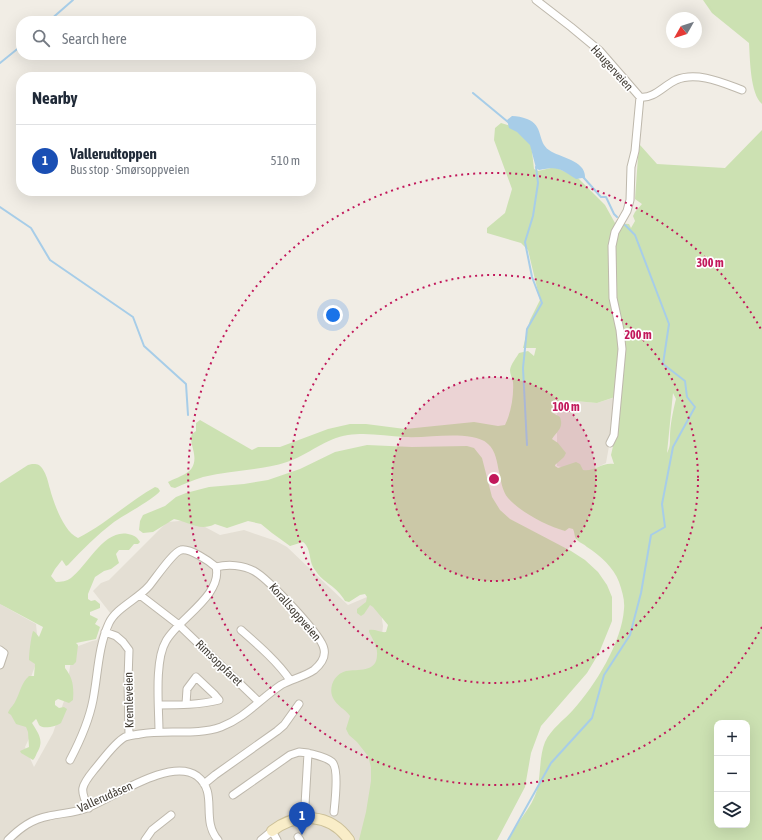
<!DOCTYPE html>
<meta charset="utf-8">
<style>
body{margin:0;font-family:"Asap Condensed",sans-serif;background:#f2f2f3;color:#1f2937}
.controls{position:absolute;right:12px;bottom:12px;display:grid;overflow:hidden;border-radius:8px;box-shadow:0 4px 16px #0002}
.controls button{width:36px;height:36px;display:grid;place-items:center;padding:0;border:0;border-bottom:1px solid #e0e1e3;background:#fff;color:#1f2937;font:20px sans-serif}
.compass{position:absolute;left:666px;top:12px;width:36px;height:36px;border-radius:50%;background:#fff;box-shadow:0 4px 16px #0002;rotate:231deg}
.you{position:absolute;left:333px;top:315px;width:14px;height:14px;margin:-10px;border:3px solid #fff;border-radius:50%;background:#1a73e8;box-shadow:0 0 0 6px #1a73e833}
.badge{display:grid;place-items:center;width:26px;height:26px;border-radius:50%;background:#e44729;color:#fff;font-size:13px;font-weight:700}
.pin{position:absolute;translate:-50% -33px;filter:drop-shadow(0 1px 2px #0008)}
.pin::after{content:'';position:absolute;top:21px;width:14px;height:12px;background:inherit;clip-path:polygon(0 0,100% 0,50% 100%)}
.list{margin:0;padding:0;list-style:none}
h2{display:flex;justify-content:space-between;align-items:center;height:52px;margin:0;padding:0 16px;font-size:17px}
h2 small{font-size:13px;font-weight:400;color:#747a83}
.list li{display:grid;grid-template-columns:26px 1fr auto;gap:12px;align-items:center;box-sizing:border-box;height:72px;padding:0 16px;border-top:1px solid #e0e1e3}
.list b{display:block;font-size:15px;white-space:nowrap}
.list p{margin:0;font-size:13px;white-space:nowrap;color:#747a83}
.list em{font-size:13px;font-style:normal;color:#747a83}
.icon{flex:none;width:22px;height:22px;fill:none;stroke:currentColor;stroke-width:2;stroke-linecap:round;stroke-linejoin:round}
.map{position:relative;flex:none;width:762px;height:840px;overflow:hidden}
.search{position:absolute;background:#fff;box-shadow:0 4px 16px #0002;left:16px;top:16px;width:300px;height:44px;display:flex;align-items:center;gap:10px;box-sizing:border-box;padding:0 14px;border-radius:16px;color:#747a83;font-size:15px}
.panel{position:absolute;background:#fff;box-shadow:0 4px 16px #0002;left:16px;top:72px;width:300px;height:124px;border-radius:16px}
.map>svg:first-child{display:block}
</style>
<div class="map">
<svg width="762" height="840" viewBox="0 0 762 840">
<rect width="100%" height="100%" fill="#f1ede5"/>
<path fill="#e4dfd4" d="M616 397 611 435 606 463 586 473 557 466V407L564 400 597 403Z
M192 520 220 535 244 530 276 541 287 547 348 605 367 597 381 612 383 626 379 659 377 752 370 840H0V604L36 624 39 655 19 710 33 730 25 747 34 767 53 733 65 698 73 648 92 641 97 640 104 623 111 614 93 591 101 583 109 580 167 522Z"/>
<path fill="#cce1b2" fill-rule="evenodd" d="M703 0H762V104C750 94 750 58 749 43L712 13Z
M501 123 514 127 531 143 534 169 538 171 555 167 578 178 605 205 615 223 629 224 631 228 635 221 633 216 635 212 642 204 635 199 638 157 640 145 657 164 725 168 762 130V840H509C516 822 532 808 537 790 541 775 539 757 545 742 551 729 564 720 573 710 595 686 622 642 624 609 625 600 622 591 619 582 614 568 600 555 587 547 584 544 580 543 577 540 574 537 575 533 573 529L569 528 565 531C547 526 520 512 508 498 502 491 501 480 499 472 497 463 496 451 488 444 484 440 478 438 472 437 450 433 427 438 405 437 385 436 368 432 348 435 326 438 308 455 287 462 259 471 231 470 203 477 193 480 184 484 175 488L171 487 168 482C185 474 199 472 193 449 192 444 190 439 192 434L196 431V423L200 420 252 450 258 447H280L328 429 350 424H366L405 429 474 422 498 426 505 425C511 413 514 395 513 382 512 378 510 374 510 370 511 364 516 358 519 353L528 351 534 356 536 348H523L530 320 540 300 528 250 521 243 487 233V228L505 213 512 189 494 140 495 128ZM673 393 676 399C673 411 670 425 670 438 670 444 670 447 667 453ZM615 397 616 433 611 455 614 464C602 462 594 472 583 470L580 464 576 462 558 468 555 466V465L564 457 566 453 558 443 552 439C557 431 564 428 560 417L553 413 557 407 564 400 597 403ZM717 723H747V825H717Z
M367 445 412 447 467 446 474 448 482 458 492 497 500 510 510 519 571 551 585 560 598 572 607 585 612 597V621L599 653 587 673 541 726 531 753 525 787 497 840H359L366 812 371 781V767L368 756 357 742 349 735 346 729 350 716C345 709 337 706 333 698 328 688 334 674 346 671 357 669 377 673 377 655 378 647 372 638 369 632V630C376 629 381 633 386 632L388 625 373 607 370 605 364 614 361 616 357 613V609L366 602 367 597 365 594 360 595 349 602 345 601C337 586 323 583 315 570 308 561 312 549 303 542L290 546 272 533 261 524 248 521 227 528 215 524C200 532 189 522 174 519L153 532 143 533 139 530 140 521 143 515 165 506 176 497 186 493 209 487 244 484 268 480 300 469 335 452Z
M32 464C37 464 39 464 42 468 47 475 48 482 50 489 54 504 64 532 78 538 106 524 128 502 155 487L158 488 160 491C154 499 124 515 114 522 97 535 82 550 68 565L66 566 62 560 55 569 51 576 56 582C61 582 67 581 71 578 87 566 104 529 128 534 134 535 137 537 140 542L138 544H134L129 550H119L116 554 119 563 111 569 104 571 95 577 88 594V599L91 601 95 600 100 604V608L90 612V615L98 619 95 624 100 627 96 639 76 643 78 645 76 662 73 665H65V668C73 678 74 687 73 700L69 703 58 699 55 701V705L59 708 64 707 67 709 61 723C57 726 43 730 39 725 38 723 37 720 36 719L32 723C38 733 44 740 38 751 36 754 36 757 33 760L21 753 20 751 29 747 28 732 26 727 16 724 11 715 8 713C9 709 13 706 15 702 20 693 21 683 29 676H34L35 664 29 660C29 653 31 637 33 631L35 632 39 637 43 627 0 604V483L28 465Z"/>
<path fill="#a7cde8" d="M512 116C517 116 522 117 527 119 544 125 537 142 549 150 560 158 587 160 585 179L582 178 576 179C560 169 559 166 539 170L536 168 530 145 517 132 509 128 507 120Z"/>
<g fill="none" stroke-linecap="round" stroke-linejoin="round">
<path stroke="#a7cde8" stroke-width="2" d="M49 21 73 0
M0 63 21 46
M473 93 508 122
M584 178 601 197H606L614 214 617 217
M0 207 31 228 50 260 133 317 144 346 186 384 188 415
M527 445 523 368 527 329 542 303 532 277 525 242 533 216 538 183 536 167
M508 840 551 763 592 718 604 675 630 635 641 593 651 535 665 527 662 504 673 447 695 407 687 397 685 381 663 364 669 324 635 235 625 225"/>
<defs>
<path id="street" d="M536 0 571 27 600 51 640 97C654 99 663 86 676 80 697 71 723 83 742 90
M610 443 614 435 622 349 620 330 613 298 612 246 615 232 627 211 630 200 631 167 635 151 640 97
M140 595 179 625 259 702
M241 630C257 644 278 662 290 680
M105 632 116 636 123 642 129 650 128 680 129 736
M0 650 4 653 0 665
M159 705C179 705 199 705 219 700L214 694 196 677 187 689 186 704
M159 732C159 708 154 661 166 641 178 619 223 595 216 567
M308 753C315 755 326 757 332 762 339 768 335 802 334 812
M70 760C80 741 89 721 93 700 98 674 98 647 109 623 116 608 138 599 149 586 155 579 173 552 181 550 190 548 209 561 216 567
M204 784 215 775 277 731 284 725 299 704
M233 795 290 755 299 752 308 753 305 805V818
M89 808C79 790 81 786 94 770 102 761 114 743 125 737 130 735 135 735 140 734 166 729 196 736 221 727 245 718 260 699 281 685 291 679 304 677 314 670 320 665 326 658 324 649 322 635 267 578 254 571 243 565 228 564 216 567
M298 837 300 840
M8 840C20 828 32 819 49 816 61 813 75 813 87 808 113 798 170 757 197 776 219 793 200 819 218 840
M145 840 152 830 171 815
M261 840 272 831 277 840"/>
<path id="secondary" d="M272 831C297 812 330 813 349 840"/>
</defs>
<use href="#street" stroke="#beb8ac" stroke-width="9"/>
<use href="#secondary" stroke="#ccc099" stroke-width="12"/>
<use href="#street" stroke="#fff" stroke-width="7"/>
<use href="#secondary" stroke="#f9edc8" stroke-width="10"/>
</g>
<circle cx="494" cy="479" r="102" fill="#c2185b" fill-opacity=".12"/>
<g fill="none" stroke="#c2185b" stroke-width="2" stroke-dasharray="2 4">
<circle cx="494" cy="479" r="102"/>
<circle cx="494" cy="479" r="204"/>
<path d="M762 627A306 306 0 1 1 762 331"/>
</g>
<g text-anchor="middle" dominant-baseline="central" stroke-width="3.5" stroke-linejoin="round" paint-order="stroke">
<g font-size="12" fill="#433e36" stroke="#fff">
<text transform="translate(612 68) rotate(48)">Haugerveien</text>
<text transform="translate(295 612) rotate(49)">Korallsoppveien</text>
<text transform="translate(219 663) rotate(44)">Rimsoppfaret</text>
<text transform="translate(129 700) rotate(-91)">Kremleveien</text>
<text transform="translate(105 797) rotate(-24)">Vallerudåsen</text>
</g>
</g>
<circle cx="494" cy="479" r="6" fill="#c2185b" stroke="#fff" stroke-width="2"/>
<g font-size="12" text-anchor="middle" font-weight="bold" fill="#c2185b" stroke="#fff" stroke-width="3.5" stroke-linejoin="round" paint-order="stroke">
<text x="710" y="267">300 m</text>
<text x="638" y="339">200 m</text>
<text x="566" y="411">100 m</text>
</g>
</svg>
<div class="controls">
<button>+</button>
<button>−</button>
<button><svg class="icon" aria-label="layers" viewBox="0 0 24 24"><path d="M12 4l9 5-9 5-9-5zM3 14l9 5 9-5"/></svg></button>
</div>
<svg class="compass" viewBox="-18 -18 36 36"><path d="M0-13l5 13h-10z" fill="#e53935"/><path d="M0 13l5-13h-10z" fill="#747a83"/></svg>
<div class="you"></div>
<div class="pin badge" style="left:302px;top:835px;background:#1a4fb4">1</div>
<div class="search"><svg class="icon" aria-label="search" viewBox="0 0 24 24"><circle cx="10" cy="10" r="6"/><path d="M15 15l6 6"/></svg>Search here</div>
<section class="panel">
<h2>Nearby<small></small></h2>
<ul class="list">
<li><span class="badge" style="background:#1a4fb4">1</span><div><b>Vallerudtoppen</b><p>Bus stop · Smørsoppveien</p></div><em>510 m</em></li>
</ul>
</section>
</div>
